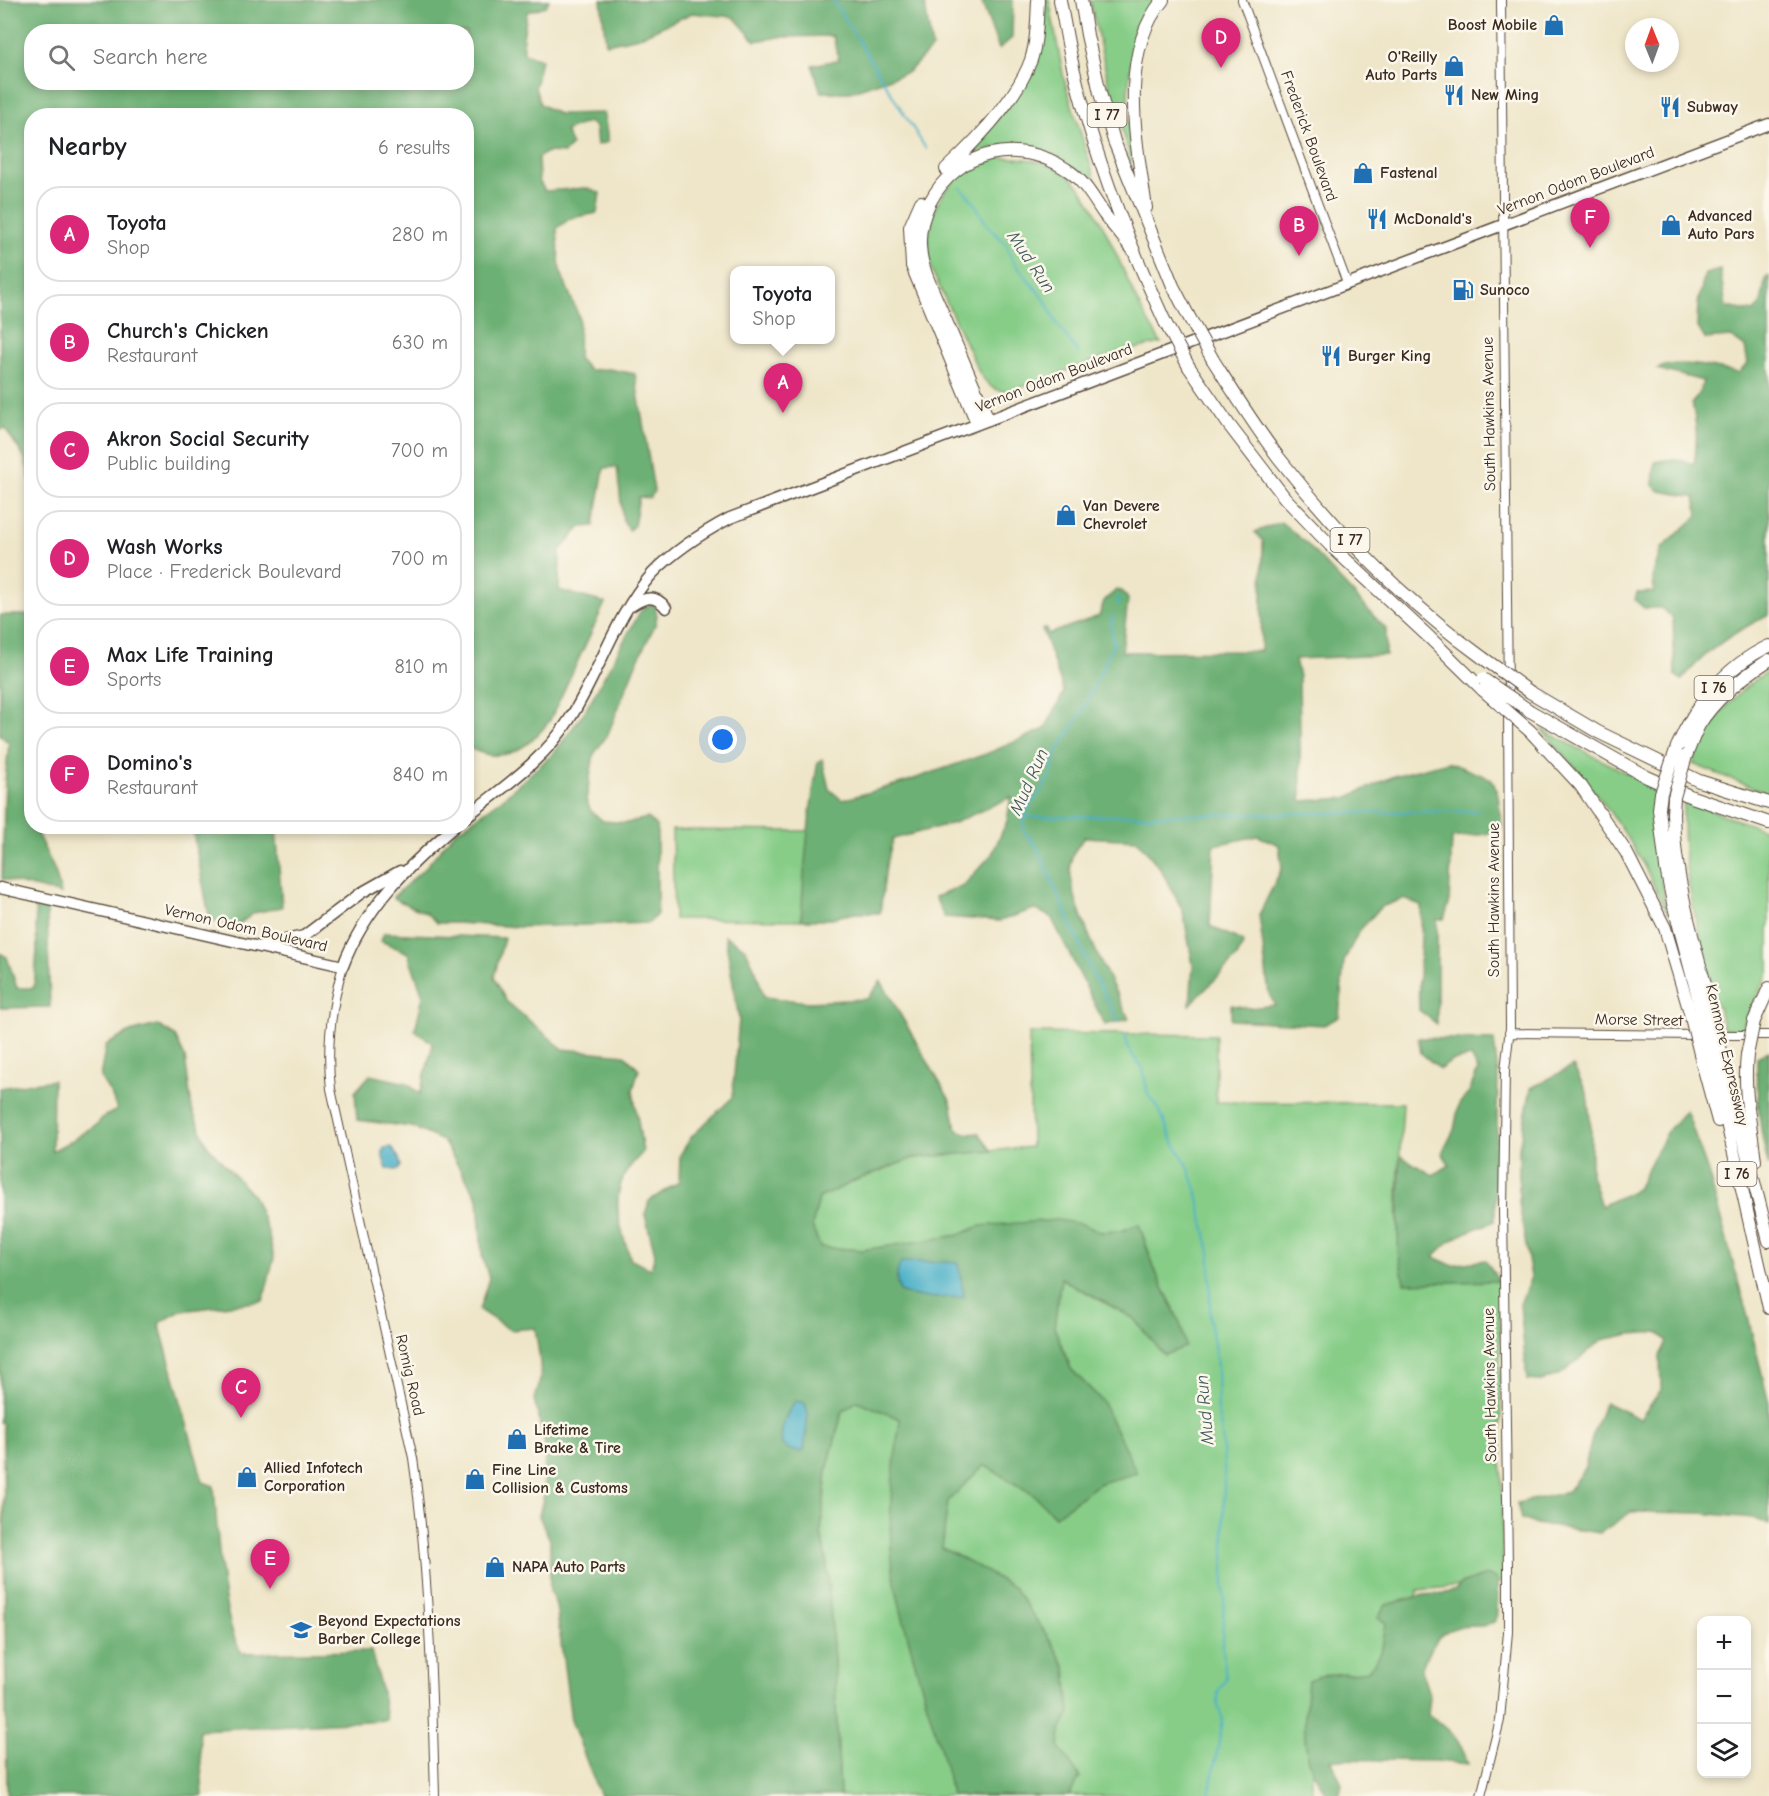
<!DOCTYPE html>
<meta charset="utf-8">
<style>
body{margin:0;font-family:"Comic Neue",sans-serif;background:#f2f2f2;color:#202124}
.controls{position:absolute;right:18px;bottom:18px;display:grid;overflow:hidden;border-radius:12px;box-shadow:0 3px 9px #0003}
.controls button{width:54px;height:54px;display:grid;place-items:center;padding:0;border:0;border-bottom:2px solid #e0e0e0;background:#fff;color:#202124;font:30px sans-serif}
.compass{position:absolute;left:1625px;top:18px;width:54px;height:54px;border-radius:50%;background:#fff;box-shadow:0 3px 9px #0003;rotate:359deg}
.you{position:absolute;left:723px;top:740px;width:21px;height:21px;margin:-15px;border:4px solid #fff;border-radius:50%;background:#1a73e8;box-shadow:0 0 0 9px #1a73e833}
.badge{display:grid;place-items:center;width:39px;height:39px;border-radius:50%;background:#db2777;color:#fff;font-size:20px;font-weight:700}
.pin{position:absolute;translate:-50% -50px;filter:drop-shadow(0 2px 3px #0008)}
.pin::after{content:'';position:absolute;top:32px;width:21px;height:18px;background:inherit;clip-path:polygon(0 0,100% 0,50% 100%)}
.popup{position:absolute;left:730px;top:266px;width:105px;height:78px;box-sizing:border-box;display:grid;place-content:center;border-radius:12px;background:#fff;filter:drop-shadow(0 2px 4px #0005);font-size:20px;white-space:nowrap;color:#757577}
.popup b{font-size:22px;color:#202124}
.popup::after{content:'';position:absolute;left:50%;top:100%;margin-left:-12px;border:12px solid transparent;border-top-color:#fff}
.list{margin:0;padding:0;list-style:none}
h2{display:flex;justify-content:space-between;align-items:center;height:78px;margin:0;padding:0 24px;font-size:26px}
h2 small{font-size:20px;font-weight:400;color:#757577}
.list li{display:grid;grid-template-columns:39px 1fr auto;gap:18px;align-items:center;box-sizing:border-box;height:96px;margin:0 12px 12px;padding:0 12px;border:2px solid #e0e0e0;border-radius:24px}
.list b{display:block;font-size:22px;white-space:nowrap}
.list p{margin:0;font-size:20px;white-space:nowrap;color:#757577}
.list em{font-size:20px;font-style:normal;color:#757577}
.icon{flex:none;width:33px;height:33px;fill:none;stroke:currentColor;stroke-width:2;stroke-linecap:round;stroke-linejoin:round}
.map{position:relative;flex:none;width:1769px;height:1796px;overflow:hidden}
.search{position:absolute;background:#fff;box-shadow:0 3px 9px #0003;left:24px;top:24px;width:450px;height:66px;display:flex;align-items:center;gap:15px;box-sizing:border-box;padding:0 21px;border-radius:24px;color:#757577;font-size:22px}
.panel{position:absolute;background:#fff;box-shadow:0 3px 9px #0003;left:24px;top:108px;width:450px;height:726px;border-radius:24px}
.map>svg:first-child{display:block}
</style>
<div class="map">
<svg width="1769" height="1796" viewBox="0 0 1769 1796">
<rect width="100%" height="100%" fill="#fbf7ec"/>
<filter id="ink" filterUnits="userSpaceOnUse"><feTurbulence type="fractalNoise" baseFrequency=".0167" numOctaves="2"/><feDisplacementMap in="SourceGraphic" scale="12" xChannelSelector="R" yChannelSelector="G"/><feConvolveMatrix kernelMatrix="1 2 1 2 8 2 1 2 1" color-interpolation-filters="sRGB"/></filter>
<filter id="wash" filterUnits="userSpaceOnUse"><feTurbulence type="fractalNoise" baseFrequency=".008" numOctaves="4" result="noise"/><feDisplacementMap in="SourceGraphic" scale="24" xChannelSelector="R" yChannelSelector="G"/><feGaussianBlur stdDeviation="1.35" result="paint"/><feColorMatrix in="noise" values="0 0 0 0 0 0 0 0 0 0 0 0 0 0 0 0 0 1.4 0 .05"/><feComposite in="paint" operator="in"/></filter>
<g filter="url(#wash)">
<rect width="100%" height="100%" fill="#efe6c9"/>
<path fill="#87cd88" stroke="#617c53" stroke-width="1.5" d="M1042 0H1049L1064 79 1098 189 1096 191C1084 181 1074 169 1061 160 1034 140 993 143 964 158L1023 88Z
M1090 0H1156C1126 42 1122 110 1135 159L1131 161 1108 81Z
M996 157C1022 158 1039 158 1063 172 1093 188 1122 270 1138 303 1145 316 1153 330 1161 343L1116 353 1011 391C993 392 990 387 980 374L932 271C924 238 928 208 952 183 956 178 960 172 965 169 974 164 986 161 996 157Z
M1769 671V794L1693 764C1706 725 1733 692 1769 671Z
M1541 729 1656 788 1654 804 1657 859 1668 914C1658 894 1648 872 1637 853 1610 808 1577 768 1541 729Z
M1684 801 1769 831V973L1749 1011 1743 1029H1723L1719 1006H1716C1702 941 1678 868 1684 801Z
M672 830 809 831 801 920 674 919Z
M1029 1033 1216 1035V1102L1403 1103C1400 1163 1392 1224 1404 1282L1499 1281 1503 1582 1418 1590 1382 1681 1311 1704 1312 1796H840L834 1660 827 1565 821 1532 827 1470 842 1412 857 1401 892 1414 976 1460 1034 1495 1055 1516 1100 1483 1136 1473 1102 1401 1071 1369 1054 1327 1060 1278 1133 1318 1164 1355 1174 1308 1158 1278 1141 1230 938 1239 863 1250 820 1247 812 1226 819 1198 854 1181 913 1158 1031 1147Z"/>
<path fill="#6db074" stroke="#546d49" stroke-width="1.5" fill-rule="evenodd" d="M0 0H549L546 6 527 12 523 38 524 53 541 59 535 87 540 104 558 114 604 113 608 142 597 145 595 127 588 122 565 131 572 145 564 153 547 152 538 158 539 181 545 191 586 188 600 193 597 213 571 218 557 228 560 270 579 317 578 358 589 370 609 369 635 374 654 491 650 498 639 497 634 526 629 530 623 521 617 467 604 468 594 526 581 527 560 550 559 590 605 603 550 720C536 739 516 758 490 755 482 754 474 750 467 747L466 116H32L31 483 24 457 5 428 0 430ZM32 32H466V82H32Z
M601 0H924L932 48 908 72 850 92H821L812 65 839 60 833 36 780 37 755 41 734 17 692 13 639 37 606 44Z
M981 0H1013L1012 38 999 49Z
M1720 270 1726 307 1754 312 1761 303 1766 277 1769 276V615C1737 630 1704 651 1682 680L1675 675 1673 618 1661 608H1644L1635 600 1637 593 1654 592 1653 574 1661 549 1698 515 1695 497 1660 491 1653 485 1655 462 1674 459 1694 464C1698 442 1697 425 1692 403L1700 391 1703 381 1657 369C1677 358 1716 368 1738 373L1748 364 1745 347 1731 337 1705 339 1697 326 1698 302 1705 274Z
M1281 522 1306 543 1386 629V655L1295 659 1299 677 1301 801 1346 798 1394 776 1448 762 1492 779 1498 795 1502 826 1486 834 1452 838 1449 904 1444 919 1437 920V1024L1419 1010C1417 975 1423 940 1421 905L1403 899 1381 907 1359 931 1344 961 1339 1017 1324 1025 1231 1020V1005L1249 1008 1275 1005 1269 994 1259 915 1282 868 1279 845 1258 836 1214 845 1210 926 1244 942 1237 957 1190 1005 1193 965 1183 911 1160 868 1137 840 1084 837C1081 843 1074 850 1072 857 1061 891 1113 986 1129 1019L1105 1025 1051 917 1034 909 1000 921 944 917 935 897 963 886 992 854 1007 821 1011 797 954 823 893 839 886 866 880 913H855L822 920H801C804 867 808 814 818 762L822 759 829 789 842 800 905 782 986 754 1045 729 1064 692 1042 629 1046 628 1048 634 1099 616 1104 601 1116 590 1122 591 1128 599 1122 652 1261 651 1263 541 1255 532Z
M654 602 657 616 655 625 635 666 608 734 594 754 586 800 591 811 603 821 627 823 647 818 657 826V914L649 923 519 927 457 923H437L426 913 399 901 393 897 425 868 454 833 462 827 466 826 467 824 502 799 555 752 585 711 641 610Z
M0 615H31L32 782 27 805 31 818 32 826 34 827 55 871 61 894 2 879 5 782 9 743 0 735Z
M192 827H276L282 907 254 913 238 925 210 921Z
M35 904 47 909 50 1007 0 1008V953L7 957 17 988H34L37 950Z
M384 933 504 938 494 977 506 1001 563 1049 625 1055 639 1069 633 1090 643 1152C637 1159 627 1168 623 1178 611 1206 622 1232 631 1260L651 1269 655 1254 645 1215 649 1201 679 1182 680 1155 692 1136 732 1098 739 1019 725 936 745 948 756 971 764 997 809 1002 867 999 881 981 951 1102 956 1129 967 1134 979 1133 992 1151 913 1158 854 1181 819 1198 812 1226 820 1247 863 1250 959 1235 980 1226 1057 1220 1082 1224 1100 1232 1120 1231 1139 1224C1145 1241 1150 1260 1158 1277 1168 1301 1183 1320 1185 1347L1164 1355 1133 1318 1061 1278 1054 1327 1071 1369 1102 1401 1137 1473 1100 1483 1055 1516 1034 1495 984 1465 948 1501 942 1548 975 1565 1014 1588 1051 1641 1066 1668 1070 1712 1061 1731 1059 1747 1080 1777 1069 1796H951C947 1767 940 1748 932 1721 919 1677 905 1632 896 1588 885 1531 892 1476 900 1419L857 1401 842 1412 827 1470 821 1532 827 1565 834 1660 840 1796H600L571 1720 556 1605 550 1592V1540L539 1516 544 1495 545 1445 534 1399C546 1377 538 1351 535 1328L510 1330 479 1310 489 1278 482 1256 478 1198 443 1141 412 1127 357 1120 355 1092 370 1075 407 1083 420 1094 433 1044 415 1030 423 996 408 953 381 941Z
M157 1025 175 1036 185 1057 192 1109 207 1145 253 1196 268 1232 274 1258 263 1301 181 1311 159 1323 203 1482 214 1486C217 1525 221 1623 242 1653L371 1651 382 1693 386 1720 199 1730 203 1796H7L3 1424 0 1422V1088L53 1080 52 1151 71 1141 97 1124 103 1117 117 1110 111 1094 100 1077 106 1045 130 1032Z
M1418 1038 1494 1040 1498 1074 1495 1221C1472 1230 1450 1236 1434 1257L1451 1265 1486 1260 1499 1281 1404 1283 1398 1252 1400 1156 1433 1175 1450 1165 1442 1153 1454 1130 1459 1104 1468 1094 1478 1070 1471 1057 1452 1061 1440 1069 1421 1053Z
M1769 1051V1167C1759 1131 1756 1095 1757 1057Z
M1573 1066 1587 1093 1591 1128V1175L1601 1206 1637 1189 1666 1133 1686 1110 1708 1172 1749 1321 1769 1403V1525L1753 1518 1701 1513 1631 1512 1600 1533 1535 1524 1521 1519 1517 1503 1568 1492 1585 1467 1594 1430 1605 1402 1640 1419 1661 1390 1660 1356 1667 1341 1658 1332 1631 1334 1602 1340 1561 1374 1541 1381 1527 1380 1520 1304 1531 1277 1519 1203V1148L1531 1088Z
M1486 1575 1497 1579 1498 1600 1496 1621C1478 1631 1471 1623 1455 1628 1436 1632 1427 1654 1421 1670L1430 1697 1428 1715C1450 1728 1461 1741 1468 1764L1436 1761 1330 1759 1342 1784 1339 1796H1328C1298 1757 1304 1727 1308 1680 1329 1671 1346 1675 1368 1671L1381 1653 1386 1623 1378 1618 1386 1605 1424 1595 1446 1593 1456 1590 1461 1584Z"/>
<path fill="#49b0c8" stroke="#426d73" stroke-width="1.5" d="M391 1147 399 1158 401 1166 398 1170 387 1169C384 1161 381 1155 384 1148Z
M901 1262H958L964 1297 926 1298 901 1293C895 1282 896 1273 901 1262Z
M795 1401 805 1403 808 1414 804 1451C795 1453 789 1450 782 1445 779 1428 786 1415 795 1401Z"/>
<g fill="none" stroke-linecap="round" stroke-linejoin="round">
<path stroke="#49b0c8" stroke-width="2" d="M833 0 926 149
M961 188 974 202 987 225 1006 244 1012 260 1045 300 1057 324 1078 352
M1118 604 1119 597
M1113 616 1111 626 1114 643 1082 713 1056 753 1051 775 1025 815 1023 830 1037 847 1093 974 1119 1022
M1025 817 1479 811
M1125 1035 1129 1050 1143 1069 1148 1095 1160 1111 1172 1140 1187 1164 1196 1189 1210 1253V1318L1217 1366 1218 1413 1222 1433 1224 1469V1601L1222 1640 1226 1679 1218 1692V1707L1223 1720 1209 1796"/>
</g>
</g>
<g filter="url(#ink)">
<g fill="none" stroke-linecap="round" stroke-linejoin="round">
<defs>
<path id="minor" d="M1242 0 1347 283
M1501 0 1508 698
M343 966C331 1007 326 1047 331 1089L413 1458C429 1570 432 1684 435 1796
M1509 1033 1700 1035
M1712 1035H1769
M1481 1796 1500 1720 1508 1632V1567L1503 1211 1505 1070 1510 1028 1508 711"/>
<path id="major" d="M631 606C645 597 655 594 666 608
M466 817C502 788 544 760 569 720 599 674 615 616 652 574 674 551 702 533 730 518L1769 124
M0 888 343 966C365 907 408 866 455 826
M263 945 304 936 361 893 400 871"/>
<path id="highway" d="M1060 0C1064 22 1068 45 1073 67 1094 155 1127 240 1165 322
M1081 0 1087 35 1100 93 1114 141 1173 286 1188 315
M946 169C976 141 1017 99 1031 60 1037 41 1037 20 1038 0
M921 202 910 227 912 266 977 423
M1146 208C1137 145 1117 54 1163 0
M1213 360C1234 393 1255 427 1279 458 1338 534 1406 602 1483 658
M1189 367 1229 425 1285 498 1330 545 1430 638 1483 690
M988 419C973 384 958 349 943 314 934 292 921 270 920 246 919 229 923 216 930 202 957 150 1018 137 1066 169 1084 180 1093 198 1104 214 1113 226 1124 238 1133 250
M1530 692 1598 732 1699 781 1769 803
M1530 711 1647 777 1692 797 1769 823
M1530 731 1581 786 1626 852 1665 928 1689 1009
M1677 747C1695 704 1726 666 1769 646
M1686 756C1690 746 1694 735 1699 725 1715 699 1744 676 1769 660
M1659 809 1666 868 1673 903 1701 1008
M1673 813C1674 879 1694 943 1711 1006
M1754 1021 1769 988
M1747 1055C1743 1090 1751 1126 1755 1161
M1723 1060 1769 1241
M1713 1061 1769 1308
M1702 1062 1718 1121"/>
</defs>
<use href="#minor" stroke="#564638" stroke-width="10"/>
<use href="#major" stroke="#564638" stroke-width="13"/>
<use href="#highway" stroke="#564638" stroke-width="14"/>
<use href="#minor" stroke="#fff" stroke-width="8"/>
<use href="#major" stroke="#fff" stroke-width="10"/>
<use href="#highway" stroke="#fff" stroke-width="12"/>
<defs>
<path id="highway-bridge" d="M1188 315 1213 360
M1165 322 1189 367
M1483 658 1530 692
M1483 679 1530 711
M1483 690 1530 731
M1659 809 1661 793 1677 747
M1673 813 1674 797 1686 756
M1711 1006 1723 1060
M1701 1008 1713 1061
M1689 1009 1702 1062
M1747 1055 1754 1021"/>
</defs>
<use href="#highway-bridge" stroke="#564638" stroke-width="14" stroke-linecap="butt"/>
<use href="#highway-bridge" stroke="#fff" stroke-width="12"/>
</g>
</g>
<defs>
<symbol id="shop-bare" viewBox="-9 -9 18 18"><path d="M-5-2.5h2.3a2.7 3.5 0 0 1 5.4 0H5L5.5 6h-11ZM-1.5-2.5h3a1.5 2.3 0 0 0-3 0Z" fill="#1f6fb2" stroke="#fbf7ec" stroke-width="2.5" paint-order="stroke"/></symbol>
<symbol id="restaurant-bare" viewBox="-9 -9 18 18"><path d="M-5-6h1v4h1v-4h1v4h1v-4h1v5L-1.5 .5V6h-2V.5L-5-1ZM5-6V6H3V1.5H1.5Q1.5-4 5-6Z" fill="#1f6fb2" stroke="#fbf7ec" stroke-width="2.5" paint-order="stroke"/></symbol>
<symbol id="fuel-bare" viewBox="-9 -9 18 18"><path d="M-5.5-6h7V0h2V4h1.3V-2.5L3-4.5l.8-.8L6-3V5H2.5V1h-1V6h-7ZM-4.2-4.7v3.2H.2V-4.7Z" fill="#1f6fb2" stroke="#fbf7ec" stroke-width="2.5" paint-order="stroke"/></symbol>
<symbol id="school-bare" viewBox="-9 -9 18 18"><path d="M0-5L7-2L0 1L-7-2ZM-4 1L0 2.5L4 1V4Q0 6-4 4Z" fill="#1f6fb2" stroke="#fbf7ec" stroke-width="2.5" paint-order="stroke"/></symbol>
</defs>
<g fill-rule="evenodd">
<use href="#shop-bare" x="1539" y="10" width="30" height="30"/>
<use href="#shop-bare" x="1439" y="51" width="30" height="30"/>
<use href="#restaurant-bare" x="1439" y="80" width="30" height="30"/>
<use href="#restaurant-bare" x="1655" y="92" width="30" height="30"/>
<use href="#shop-bare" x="1348" y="158" width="30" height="30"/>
<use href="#restaurant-bare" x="1362" y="204" width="30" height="30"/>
<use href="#shop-bare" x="1656" y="210" width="30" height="30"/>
<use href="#fuel-bare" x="1448" y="275" width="30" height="30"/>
<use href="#restaurant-bare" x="1316" y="341" width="30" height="30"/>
<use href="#shop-bare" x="1051" y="500" width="30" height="30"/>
<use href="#shop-bare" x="502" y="1424" width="30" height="30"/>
<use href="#shop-bare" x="232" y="1462" width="30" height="30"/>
<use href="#shop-bare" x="460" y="1464" width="30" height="30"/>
<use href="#shop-bare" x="480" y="1552" width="30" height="30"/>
<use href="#school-bare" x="286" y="1615" width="30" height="30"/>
</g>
<g text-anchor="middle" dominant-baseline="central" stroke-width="5" stroke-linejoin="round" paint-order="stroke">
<g fill="#fbf7ec" stroke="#75685c" stroke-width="1.5">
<rect x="1087.5" y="103" width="39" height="24" rx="4.5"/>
<rect x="1330.5" y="528" width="39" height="24" rx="4.5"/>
<rect x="1694.5" y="676" width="39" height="24" rx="4.5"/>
<rect x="1717.5" y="1162" width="39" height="24" rx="4.5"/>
</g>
<g font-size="15" font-weight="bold" fill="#3b2a1e">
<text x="1107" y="115">I 77</text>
<text x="1350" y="540">I 77</text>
<text x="1714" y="688">I 76</text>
<text x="1737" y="1174">I 76</text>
</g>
<g font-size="16" font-weight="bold" fill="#3b2a1e" stroke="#fbf7ec" text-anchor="start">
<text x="1537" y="25" text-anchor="end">Boost Mobile</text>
<text x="1437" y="57" text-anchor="end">O'Reilly<tspan x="1437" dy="18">Auto Parts</tspan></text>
<text x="1471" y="95">New Ming</text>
<text x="1687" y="107">Subway</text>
<text x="1380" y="173">Fastenal</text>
<text x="1688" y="216">Advanced<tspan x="1688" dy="18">Auto Pars</tspan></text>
<text x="1394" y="219">McDonald's</text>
<text x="1480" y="290">Sunoco</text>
<text x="1348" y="356">Burger King</text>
<text x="1083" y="506">Van Devere<tspan x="1083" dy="18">Chevrolet</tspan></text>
<text x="534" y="1430">Lifetime<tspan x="534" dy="18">Brake &amp; Tire</tspan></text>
<text x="264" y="1468">Allied Infotech<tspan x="264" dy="18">Corporation</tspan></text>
<text x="492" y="1470">Fine Line<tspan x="492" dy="18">Collision &amp; Customs</tspan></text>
<text x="512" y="1567">NAPA Auto Parts</text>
<text x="318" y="1621">Beyond Expectations<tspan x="318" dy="18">Barber College</tspan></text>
</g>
<g font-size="16" fill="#3b2a1e" stroke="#fbf7ec">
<text transform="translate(1309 136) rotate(70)">Frederick Boulevard</text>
<text transform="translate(1576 181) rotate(-21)">Vernon Odom Boulevard</text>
<text transform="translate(1054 378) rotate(-21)">Vernon Odom Boulevard</text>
<text transform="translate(1489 414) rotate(-91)">South Hawkins Avenue</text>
<text transform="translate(1494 900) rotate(-90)">South Hawkins Avenue</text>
<text transform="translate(246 928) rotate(13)">Vernon Odom Boulevard</text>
<text transform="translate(1639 1020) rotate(1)">Morse Street</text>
<text transform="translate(1727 1055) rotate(77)">Kenmore Expressway</text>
<text transform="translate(410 1375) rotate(77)">Romig Road</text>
<text transform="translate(1490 1385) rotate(-91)">South Hawkins Avenue</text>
</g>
<g font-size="18" font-style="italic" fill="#40595a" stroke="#fbf7ec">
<text transform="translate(1031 262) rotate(56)">Mud Run</text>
<text transform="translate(1029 782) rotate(-66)">Mud Run</text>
<text transform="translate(1205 1410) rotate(-95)">Mud Run</text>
</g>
</g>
</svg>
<div class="controls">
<button>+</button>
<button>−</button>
<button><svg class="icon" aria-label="layers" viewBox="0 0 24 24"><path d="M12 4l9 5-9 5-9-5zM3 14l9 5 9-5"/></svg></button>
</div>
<svg class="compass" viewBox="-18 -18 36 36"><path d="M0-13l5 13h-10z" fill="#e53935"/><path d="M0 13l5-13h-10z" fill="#757577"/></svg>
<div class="you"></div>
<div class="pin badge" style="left:783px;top:413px">A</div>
<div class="popup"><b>Toyota</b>Shop</div>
<div class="pin badge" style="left:1299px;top:256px">B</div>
<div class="pin badge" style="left:241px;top:1418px">C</div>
<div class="pin badge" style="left:1221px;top:68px">D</div>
<div class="pin badge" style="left:270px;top:1589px">E</div>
<div class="pin badge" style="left:1590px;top:248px">F</div>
<div class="search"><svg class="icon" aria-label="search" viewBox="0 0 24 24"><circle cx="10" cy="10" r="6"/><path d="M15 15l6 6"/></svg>Search here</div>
<section class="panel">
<h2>Nearby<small>6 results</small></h2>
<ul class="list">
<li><span class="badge">A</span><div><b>Toyota</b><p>Shop</p></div><em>280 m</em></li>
<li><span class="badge">B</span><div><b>Church's Chicken</b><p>Restaurant</p></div><em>630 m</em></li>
<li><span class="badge">C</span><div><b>Akron Social Security</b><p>Public building</p></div><em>700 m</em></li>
<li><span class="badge">D</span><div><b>Wash Works</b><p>Place · Frederick Boulevard</p></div><em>700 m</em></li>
<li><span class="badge">E</span><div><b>Max Life Training</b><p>Sports</p></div><em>810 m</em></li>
<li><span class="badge">F</span><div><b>Domino's</b><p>Restaurant</p></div><em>840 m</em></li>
</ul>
</section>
</div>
